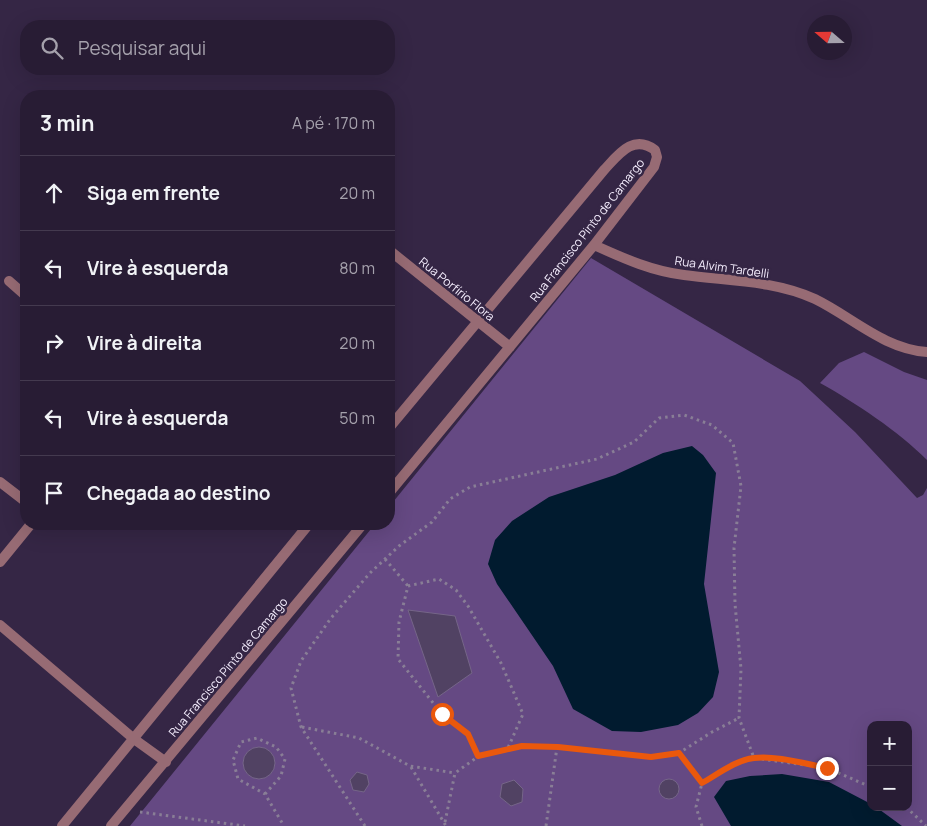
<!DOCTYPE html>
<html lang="pt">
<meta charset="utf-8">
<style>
body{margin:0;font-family:Manrope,sans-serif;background:#342940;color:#f1f3f6}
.controls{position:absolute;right:15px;bottom:15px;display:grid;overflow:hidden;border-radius:10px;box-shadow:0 5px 20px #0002}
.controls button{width:45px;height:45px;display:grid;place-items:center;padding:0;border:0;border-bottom:1px solid #443a4f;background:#281c34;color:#f1f3f6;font:25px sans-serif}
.compass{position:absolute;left:807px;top:15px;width:45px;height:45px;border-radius:50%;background:#281c34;box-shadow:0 5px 20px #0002;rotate:290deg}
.stop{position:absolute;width:15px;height:15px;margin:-11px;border:4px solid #ea580c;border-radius:50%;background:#fff}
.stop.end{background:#ea580c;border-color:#fff;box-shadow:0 1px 5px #0008}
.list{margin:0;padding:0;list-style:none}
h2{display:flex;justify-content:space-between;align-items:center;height:65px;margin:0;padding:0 20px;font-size:21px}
h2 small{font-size:16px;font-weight:400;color:#a5a1ac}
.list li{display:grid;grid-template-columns:32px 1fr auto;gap:15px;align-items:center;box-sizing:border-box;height:75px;padding:0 20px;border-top:1px solid #443a4f}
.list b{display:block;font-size:19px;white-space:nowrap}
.list em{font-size:16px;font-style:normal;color:#a5a1ac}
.icon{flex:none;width:28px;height:28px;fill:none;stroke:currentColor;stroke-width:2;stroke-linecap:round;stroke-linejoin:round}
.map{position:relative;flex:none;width:927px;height:826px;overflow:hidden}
.search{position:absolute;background:#281c34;box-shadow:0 5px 20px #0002;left:20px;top:20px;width:375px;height:55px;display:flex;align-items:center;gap:12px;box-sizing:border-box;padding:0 18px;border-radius:20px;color:#a5a1ac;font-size:19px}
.panel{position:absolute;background:#281c34;box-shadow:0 5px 20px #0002;left:20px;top:90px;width:375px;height:440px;border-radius:20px}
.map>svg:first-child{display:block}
</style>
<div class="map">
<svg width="927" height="826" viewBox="0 0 927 826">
<rect width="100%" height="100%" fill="#352645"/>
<path fill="#654983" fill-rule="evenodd" d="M591 258 800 381 855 432 917 498 923 495 927 488V826H130L375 524H389V507ZM871 725H908V807H871Z
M864 352 904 372 927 380V460C898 431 856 403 820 383L839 363Z"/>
<path fill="#011b2f" d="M692 446 703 455 716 473 704 584 719 672 713 697 698 713 678 725 641 732 612 731 573 709 553 666 497 584 488 564 495 540 512 521 549 497 615 475 663 453Z
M782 774 829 782 871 804V807H876L902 826H731L714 797 726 781 750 776Z"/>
<path fill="#514263" stroke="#756588" d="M408 610 455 616 472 673 438 697Z
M243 763a16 16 0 1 1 32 0a16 16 0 1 1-32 0Z
M357 772 367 775 369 784 364 792 353 790 350 780Z
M659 789a10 10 0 1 1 20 0a10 10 0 1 1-20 0Z
M514 780 523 789 522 802 511 806 500 797 502 784Z"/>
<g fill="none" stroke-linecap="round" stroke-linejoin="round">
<path stroke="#897e96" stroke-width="3" stroke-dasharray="2.5 4" stroke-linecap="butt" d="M385 559 408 586
M302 727 359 738 410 766 455 773
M679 753 702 783
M479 756 468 735 442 714 398 659 399 622 408 586 439 579 456 590 468 606 501 663 523 714 507 750
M411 767 446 826
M265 794 281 776 285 759 276 747 257 738 241 742 233 760 238 779 265 794 284 826
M906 807 926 826
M140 812 245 826
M445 822 455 773 479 756 523 747H557
M365 826 301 727 291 688 301 661 331 618 370 573 399 546 432 522 450 499 470 487 597 459 634 442 659 418 684 415 712 425 733 443 741 486 734 548 735 604 741 669 739 718 754 758
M546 826 557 747 651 757 679 753 712 732 739 718
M702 826 696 807 702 783 730 766 754 758 827 768 871 787"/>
<path stroke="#976b74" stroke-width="10" d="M594 245C623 258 651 271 684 275 727 281 774 280 815 299 852 317 884 349 927 352
M389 250 510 347
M9 281 26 296
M389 428 604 170C619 154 633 134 655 150L657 157 654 167 594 245 389 493
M0 482 26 502
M0 562 31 524
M0 625 134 739 166 762
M62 826 309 524
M111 826 363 524"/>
</g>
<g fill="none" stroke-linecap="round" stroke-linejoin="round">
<path stroke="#ea580c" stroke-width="6" d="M442 714 468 734 478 756 522 746 558 747 651 757 679 753 702 783C718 774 736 760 754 758 775 755 806 764 827 768"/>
</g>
<g text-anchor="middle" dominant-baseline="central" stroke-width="5" stroke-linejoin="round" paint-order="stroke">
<g font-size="12" fill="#f5eefe" stroke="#352645">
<text transform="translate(587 230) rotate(-52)">Rua Francisco Pinto de Camargo</text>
<text transform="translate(722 267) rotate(8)">Rua Alvim Tardelli</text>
<text transform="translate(457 289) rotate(39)">Rua Porfírio Flora</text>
<text transform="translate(228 667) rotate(-50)">Rua Francisco Pinto de Camargo</text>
</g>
</g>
</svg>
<div class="controls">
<button>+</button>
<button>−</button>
</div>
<svg class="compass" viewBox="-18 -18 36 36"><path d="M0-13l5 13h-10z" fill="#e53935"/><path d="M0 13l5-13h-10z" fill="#a5a1ac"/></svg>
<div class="stop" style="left:442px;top:714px"></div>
<div class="stop end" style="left:827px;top:768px"></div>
<div class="search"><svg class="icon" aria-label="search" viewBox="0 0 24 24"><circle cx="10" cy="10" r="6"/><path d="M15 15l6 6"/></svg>Pesquisar aqui</div>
<section class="panel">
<h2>3 min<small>A pé · 170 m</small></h2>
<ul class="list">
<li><svg class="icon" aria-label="ahead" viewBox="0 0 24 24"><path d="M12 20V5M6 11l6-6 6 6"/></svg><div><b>Siga em frente</b></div><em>20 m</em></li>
<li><svg class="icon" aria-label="left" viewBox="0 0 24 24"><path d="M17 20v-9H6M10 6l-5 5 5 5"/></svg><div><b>Vire à esquerda</b></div><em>80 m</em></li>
<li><svg class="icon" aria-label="right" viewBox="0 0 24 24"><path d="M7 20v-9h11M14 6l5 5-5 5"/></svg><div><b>Vire à direita</b></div><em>20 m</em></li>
<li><svg class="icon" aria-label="left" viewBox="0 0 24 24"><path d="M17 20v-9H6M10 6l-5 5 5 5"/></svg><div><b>Vire à esquerda</b></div><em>50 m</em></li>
<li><svg class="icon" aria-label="arrive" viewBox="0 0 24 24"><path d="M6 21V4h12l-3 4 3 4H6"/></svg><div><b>Chegada ao destino</b></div></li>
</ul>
</section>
</div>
